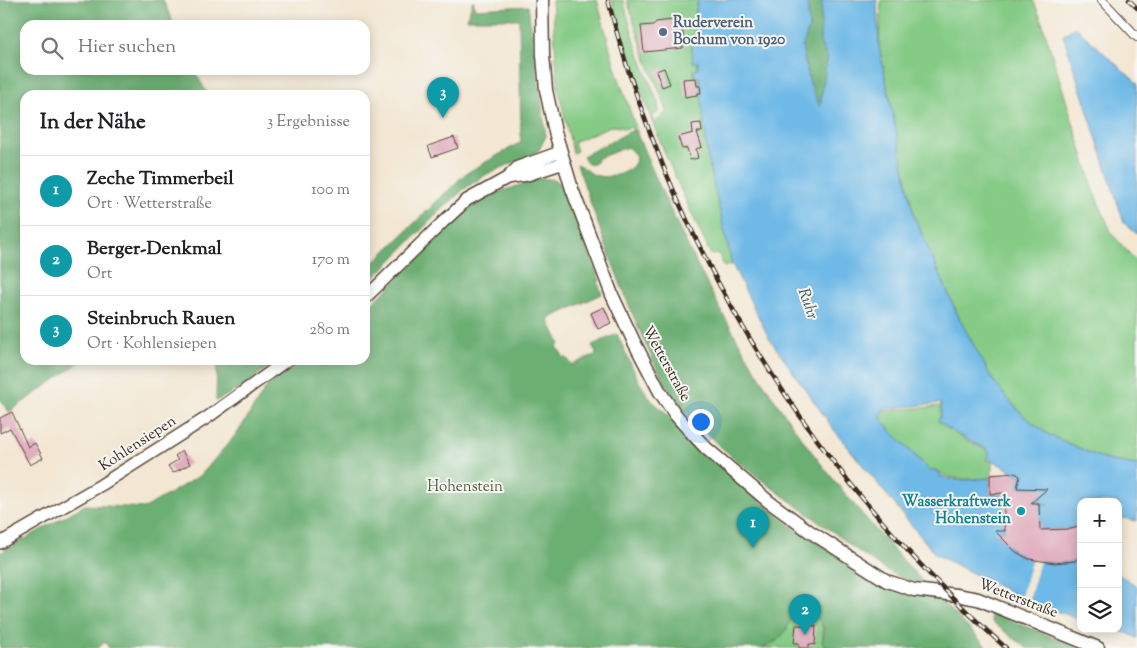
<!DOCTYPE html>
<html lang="de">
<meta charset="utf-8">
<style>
body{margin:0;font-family:"Sorts Mill Goudy",serif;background:#f6f6f6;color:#202124}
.controls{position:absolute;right:15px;bottom:15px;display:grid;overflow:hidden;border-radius:10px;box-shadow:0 2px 12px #0003}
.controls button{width:45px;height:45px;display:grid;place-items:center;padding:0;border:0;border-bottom:1px solid #e0e0e0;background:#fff;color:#202124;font:25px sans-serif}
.you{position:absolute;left:700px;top:421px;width:18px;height:18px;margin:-12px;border:4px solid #fff;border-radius:50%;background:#1a73e8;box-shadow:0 0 0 8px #1a73e833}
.badge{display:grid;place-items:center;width:32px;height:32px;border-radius:50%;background:#0b8043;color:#fff;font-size:16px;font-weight:700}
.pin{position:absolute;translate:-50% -41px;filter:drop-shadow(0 1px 2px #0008)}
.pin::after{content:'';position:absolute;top:26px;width:18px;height:15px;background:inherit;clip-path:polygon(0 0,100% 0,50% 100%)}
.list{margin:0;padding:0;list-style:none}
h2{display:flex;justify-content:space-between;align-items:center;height:65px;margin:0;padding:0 20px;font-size:21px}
h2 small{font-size:16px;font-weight:400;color:#757577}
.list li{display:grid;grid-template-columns:32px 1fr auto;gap:15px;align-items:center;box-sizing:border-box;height:70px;padding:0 20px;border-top:1px solid #e0e0e0}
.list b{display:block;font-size:19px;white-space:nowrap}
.list p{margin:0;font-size:16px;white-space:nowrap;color:#757577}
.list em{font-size:16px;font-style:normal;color:#757577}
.icon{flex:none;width:28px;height:28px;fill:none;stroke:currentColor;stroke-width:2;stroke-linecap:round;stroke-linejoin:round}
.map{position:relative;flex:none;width:1137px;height:648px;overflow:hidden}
.search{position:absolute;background:#fff;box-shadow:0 2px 12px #0003;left:20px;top:20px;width:350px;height:55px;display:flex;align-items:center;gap:12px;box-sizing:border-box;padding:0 18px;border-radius:15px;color:#757577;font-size:19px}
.panel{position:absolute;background:#fff;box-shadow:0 2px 12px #0003;left:20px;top:90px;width:350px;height:275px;border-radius:15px}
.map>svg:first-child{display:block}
</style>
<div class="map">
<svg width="1137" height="648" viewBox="0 0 1137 648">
<rect width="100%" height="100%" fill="#f6f6f2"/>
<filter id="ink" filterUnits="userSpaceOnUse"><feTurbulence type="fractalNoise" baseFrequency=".02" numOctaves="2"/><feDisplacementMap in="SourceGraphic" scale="10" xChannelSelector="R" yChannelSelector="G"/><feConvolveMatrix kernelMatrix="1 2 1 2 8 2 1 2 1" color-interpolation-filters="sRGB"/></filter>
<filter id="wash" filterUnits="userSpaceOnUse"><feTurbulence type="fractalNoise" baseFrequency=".0096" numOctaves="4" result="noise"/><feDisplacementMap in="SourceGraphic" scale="20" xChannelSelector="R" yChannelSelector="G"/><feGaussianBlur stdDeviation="1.12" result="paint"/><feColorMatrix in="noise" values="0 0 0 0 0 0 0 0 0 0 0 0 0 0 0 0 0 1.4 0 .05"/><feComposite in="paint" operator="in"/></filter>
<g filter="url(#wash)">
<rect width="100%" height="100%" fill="#f3e7d3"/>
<path fill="#85cb86" stroke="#607a52" d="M552 0H597L615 67 637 131 633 132 632 127 623 129 621 127 610 126 574 142 577 151 573 153 558 88Z
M612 0H623L636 46 658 103 659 112 652 117 654 123 664 115 667 110 644 53 627 0H698L694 19 696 40 692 41 694 62H698V69L694 70V75L699 77 708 159 732 264 724 267 719 254 711 255C672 173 635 89 612 0Z
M881 0H1033L1040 16 1096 197 1112 234 1137 262V465L1106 460 1049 435 1025 417 1005 396 992 379 960 320 914 216 879 47Z
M941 406C938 427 969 444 986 449L990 453 986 460 992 462V475H990V478C971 479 952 482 936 470L933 471 929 470 891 431 880 416 884 411Z
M800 614C821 611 825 625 822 642L827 648H762L777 641 791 619Z"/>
<path fill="#6caf73" stroke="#546c48" d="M0 0H163L174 25H25V70H194L208 95H25V360H83L9 412 0 400Z
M473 0 475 9 528 6 546 136 539 150 531 155 487 174 464 189 435 216 365 287V271L465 174 521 142 519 19H467Z
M807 0H822L820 42 827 57 820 108 809 81 802 47 809 28Z
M633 130V132L637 131V134C672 217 711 298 758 374 805 450 863 517 923 582 897 585 852 546 832 531 781 494 728 459 685 412 664 388 651 356 638 327 615 273 596 219 577 164 584 166 590 175 598 176 614 180 653 165 627 147L596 159 597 162C590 168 586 163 583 156Z
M542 178 556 180 564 187 600 281 598 283 602 294 548 319 560 344 557 346 564 358H567L572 365 597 354 592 345 617 334 639 382 651 400 665 412 699 449 791 526 893 589 938 599 951 610 988 648H827L822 642C823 638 825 632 823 627 820 615 804 610 794 617 789 620 789 625 786 630 780 640 772 643 762 648H109L105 642 98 648H0V553L85 505 145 508 201 475 238 432 268 385 302 360H365V311L468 209 499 192Z
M217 360H277L244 386 216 401Z
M990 612 1079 648H1027L992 622Z"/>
<path fill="#6eb9e7" stroke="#547282" d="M698 0H807L809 29 802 47 809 81 820 107 827 57 820 42 822 0H877L879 47 914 216 960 320 992 379 1005 396 1025 417 1049 435 1106 460 1137 465V521L1118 517V502H1081V526L1071 529 1039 530 1031 505H1048V504L1031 503V493L1033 488H1015L1020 476 1003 466 987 458 989 453 986 449 953 432 938 421 941 415V403L884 409 880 416 891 431 929 470H935L941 475 940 477 942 476C957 483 974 479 990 478V494L1003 493 1005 531H998L997 533C1004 540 1011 550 1020 555 1031 561 1068 567 1078 559L1081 560V620L1019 597 935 554 835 431 769 338 732 264 708 159 699 77 694 76V70L698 69V62H693L691 41 696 40 694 19Z
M1075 27 1137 83V234L1124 223 1063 35Z
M1118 574 1137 586V638L1127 633 1112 629H1118Z"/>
<path fill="#f3e7d3" d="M1032 559 1040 561 1028 603 1020 600Z"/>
<g id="blocks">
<path fill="#e1aebf" d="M681 19 684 40H683V48L644 52 641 26 653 25 656 22Z
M664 68 670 84 662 87 656 71Z
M696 78 697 86H700L701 93H697V95L685 97 683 79Z
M701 123 702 132H697L702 147 696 149 698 158 690 160 687 148 682 149 678 137 693 133 692 124Z
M454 137 458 148 432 157 428 146Z
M604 307 611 323 598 329 591 313Z
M12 412 28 447 35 443 43 458 30 465 10 428 0 433V418Z
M182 451 190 464 173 473 168 466 178 460 175 456Z
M1015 473 1020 476 1017 488 1047 489 1031 503H1039L1040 530 1071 529 1081 526V555L1075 561 1055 563 1029 559 1016 552 995 531H1005L1003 493 990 494V475Z
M796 625 816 626 815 645 809 644V648H799V643H794Z"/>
</g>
</g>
<g filter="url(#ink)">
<use href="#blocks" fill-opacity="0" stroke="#574639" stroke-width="1"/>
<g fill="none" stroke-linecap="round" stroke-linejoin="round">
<defs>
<path id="street" d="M1102 0 1137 37"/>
<path id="secondary" d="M507 178 527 175 564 163
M365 298 443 222 467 200 507 178 518 167 560 152
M0 543 101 485 208 417 287 360"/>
<path id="primary" d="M542 0 543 55 546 90 555 132 572 189 612 295 634 342 660 392 675 414 690 431 706 448 768 501 809 531 887 581 914 590 956 595 978 599 1098 648"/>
</defs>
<use href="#street" stroke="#574639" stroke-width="10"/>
<use href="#secondary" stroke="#574639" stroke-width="14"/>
<use href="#primary" stroke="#574639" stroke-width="15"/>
<use href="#street" stroke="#fff" stroke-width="8"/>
<use href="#secondary" stroke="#fff" stroke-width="11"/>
<use href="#primary" stroke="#fff" stroke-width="12"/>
<defs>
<path id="rail" d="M608 0C673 252 813 475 1006 648
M1129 0 1137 8"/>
</defs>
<use href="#rail" stroke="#3b2a1e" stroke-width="4.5"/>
<use href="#rail" stroke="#f6f6f2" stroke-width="2.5" stroke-dasharray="8" stroke-linecap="butt"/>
</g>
</g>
<circle fill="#5c6f8a" stroke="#f6f6f2" stroke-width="2" cx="663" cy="32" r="5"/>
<circle fill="#0f9aa8" stroke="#f6f6f2" stroke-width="2" cx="1021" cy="511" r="5"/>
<g text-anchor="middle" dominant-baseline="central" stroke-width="4" stroke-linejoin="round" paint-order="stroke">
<g font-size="15" font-weight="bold" fill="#4e5e75" stroke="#f6f6f2" text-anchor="start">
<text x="673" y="23">Ruderverein<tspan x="673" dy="17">Bochum von 1920</tspan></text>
</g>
<g font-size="15" fill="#3b2a1e" stroke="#f6f6f2">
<text transform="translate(666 364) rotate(61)">Wetterstraße</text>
<text transform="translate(138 444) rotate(-33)">Kohlensiepen</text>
<text transform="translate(1018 599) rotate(21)">Wetterstraße</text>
</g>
<g font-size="15" fill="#515a3d" stroke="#f6f6f2">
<text x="465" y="487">Hohenstein</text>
</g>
<g font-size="15" font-weight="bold" fill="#0d838f" stroke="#f6f6f2" text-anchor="end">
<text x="1011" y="502">Wasserkraftwerk<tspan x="1011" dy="17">Hohenstein</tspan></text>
</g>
<g font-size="16" font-style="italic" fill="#4a555a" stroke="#f6f6f2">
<text transform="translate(807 304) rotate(71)">Ruhr</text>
</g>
</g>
</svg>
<div class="controls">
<button>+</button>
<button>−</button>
<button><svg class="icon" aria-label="layers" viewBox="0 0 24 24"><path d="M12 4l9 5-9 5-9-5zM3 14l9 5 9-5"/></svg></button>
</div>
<div class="you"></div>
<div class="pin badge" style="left:753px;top:548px;background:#0f9aa8">1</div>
<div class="pin badge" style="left:805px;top:635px;background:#0f9aa8">2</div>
<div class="pin badge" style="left:443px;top:118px;background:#0f9aa8">3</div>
<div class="search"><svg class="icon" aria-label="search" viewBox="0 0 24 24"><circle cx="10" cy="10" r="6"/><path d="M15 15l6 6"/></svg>Hier suchen</div>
<section class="panel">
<h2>In der Nähe<small>3 Ergebnisse</small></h2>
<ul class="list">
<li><span class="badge" style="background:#0f9aa8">1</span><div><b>Zeche Timmerbeil</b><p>Ort · Wetterstraße</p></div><em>100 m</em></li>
<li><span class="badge" style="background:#0f9aa8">2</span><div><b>Berger-Denkmal</b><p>Ort</p></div><em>170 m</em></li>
<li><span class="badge" style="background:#0f9aa8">3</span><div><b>Steinbruch Rauen</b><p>Ort · Kohlensiepen</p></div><em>280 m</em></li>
</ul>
</section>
</div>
